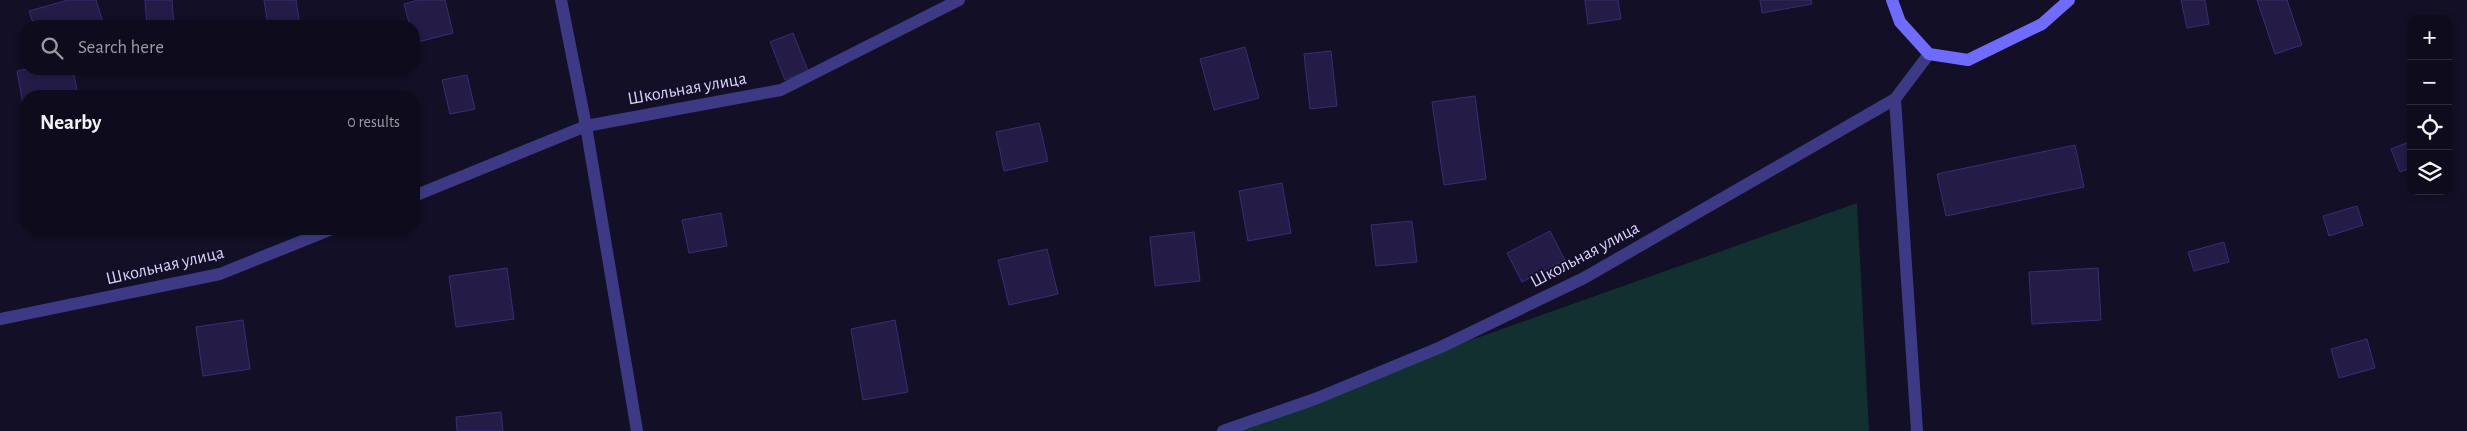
<!DOCTYPE html>
<meta charset="utf-8">
<style>
body{margin:0;font-family:"Alegreya Sans",sans-serif;background:#1c1929;color:#f1f3f6}
.controls{position:absolute;right:15px;top:15px;display:grid;overflow:hidden;border-radius:10px;box-shadow:0 2px 8px #0003}
.controls button{width:45px;height:45px;display:grid;place-items:center;padding:0;border:0;border-bottom:1px solid #2e2b3b;background:#0e0b1c;color:#f1f3f6;font:25px sans-serif}
.list{margin:0;padding:0;list-style:none}
h2{display:flex;justify-content:space-between;align-items:center;height:65px;margin:0;padding:0 20px;font-size:21px}
h2 small{font-size:16px;font-weight:400;color:#9b9ba3}
.icon{flex:none;width:28px;height:28px;fill:none;stroke:currentColor;stroke-width:2;stroke-linecap:round;stroke-linejoin:round}
.map{position:relative;flex:none;width:2467px;height:431px;overflow:hidden}
.search{position:absolute;background:#0e0b1c;box-shadow:0 2px 8px #0003;left:20px;top:20px;width:400px;height:55px;display:flex;align-items:center;gap:12px;box-sizing:border-box;padding:0 18px;border-radius:20px;color:#9b9ba3;font-size:19px}
.panel{position:absolute;background:#0e0b1c;box-shadow:0 2px 8px #0003;left:20px;top:90px;width:400px;height:145px;border-radius:20px}
.map>svg:first-child{display:block}
</style>
<div class="map">
<svg width="2467" height="431" viewBox="0 0 2467 431">
<rect width="100%" height="100%" fill="#130f26"/>
<path fill="#12302f" d="M1857 203 1869 431H1215Z"/>
<path fill="#241b47" stroke="#3b2d73" d="M68 0H96L104 26H34L29 11Z
M145 0H172L174 26H147Z
M264 0H296L300 26H268Z
M418 0H445L453 33 414 43V26H410L404 4Z
M1585 0H1618L1621 19 1588 24Z
M1760 0H1811L1812 4 1762 13Z
M2181 0H2205L2209 24 2187 28Z
M2257 0H2287L2302 45 2275 54Z
M793 33 808 71 785 80 770 42Z
M1245 47 1259 98 1214 110 1200 59Z
M1331 51 1337 106 1310 109 1304 54Z
M27 69H73L78 96H26V121L17 71Z
M467 75 475 109 450 114 442 80Z
M1475 96 1486 179 1444 185 1432 102Z
M1039 123 1048 161 1004 171 996 132Z
M2411 141V168L2400 172 2391 149Z
M2075 145 2084 187 1946 216 1937 174Z
M1282 183 1291 233 1248 241 1239 191Z
M2357 206 2363 225 2329 236 2323 216Z
M721 213 727 246 689 253 682 220Z
M1412 221 1417 262 1376 266 1371 225Z
M1550 231 1565 260 1522 282 1507 253Z
M1194 232 1200 281 1155 286 1150 237Z
M2224 242 2229 262 2194 271 2188 252Z
M1047 249 1058 294 1009 305 998 260Z
M507 268 514 319 456 327 449 276Z
M2098 268 2101 320 2032 324 2029 272Z
M243 320 250 369 203 376 196 327Z
M895 320 908 392 863 400 851 329Z
M2367 339 2375 368 2339 378 2331 349Z
M501 412 503 431H457L456 417Z"/>
<g fill="none" stroke-linecap="round" stroke-linejoin="round">
<path stroke="#3d3a85" stroke-width="12" d="M561 0 586 126 637 431"/>
<path stroke="#3d3a85" stroke-width="12" d="M1895 99 1917 431
M414 196 586 126 781 90 959 0
M0 319 220 274 332 229
M1223 431 1315 399 1441 347 1584 278 1895 99 1929 54"/>
<path stroke="#6f6bff" stroke-width="12" d="M1892 0 1900 22 1929 54 1968 60 2042 24 2069 0"/>
</g>
<g text-anchor="middle" dominant-baseline="central" stroke-width="4" stroke-linejoin="round" paint-order="stroke">
<g font-size="18" fill="#d9d4ff" stroke="#130f26">
<text transform="translate(687 89) rotate(-10)">Школьная улица</text>
<text transform="translate(1585 255) rotate(-28)">Школьная улица</text>
<text transform="translate(165 266) rotate(-13)">Школьная улица</text>
</g>
</g>
</svg>
<div class="controls">
<button>+</button>
<button>−</button>
<button><svg class="icon" aria-label="locate" viewBox="0 0 24 24"><circle cx="12" cy="12" r="6"/><path d="M12 2v4M12 18v4M2 12h4M18 12h4"/></svg></button>
<button><svg class="icon" aria-label="layers" viewBox="0 0 24 24"><path d="M12 4l9 5-9 5-9-5zM3 14l9 5 9-5"/></svg></button>
</div>
<div class="search"><svg class="icon" aria-label="search" viewBox="0 0 24 24"><circle cx="10" cy="10" r="6"/><path d="M15 15l6 6"/></svg>Search here</div>
<section class="panel">
<h2>Nearby<small>0 results</small></h2>
<ul class="list">
</ul>
</section>
</div>
